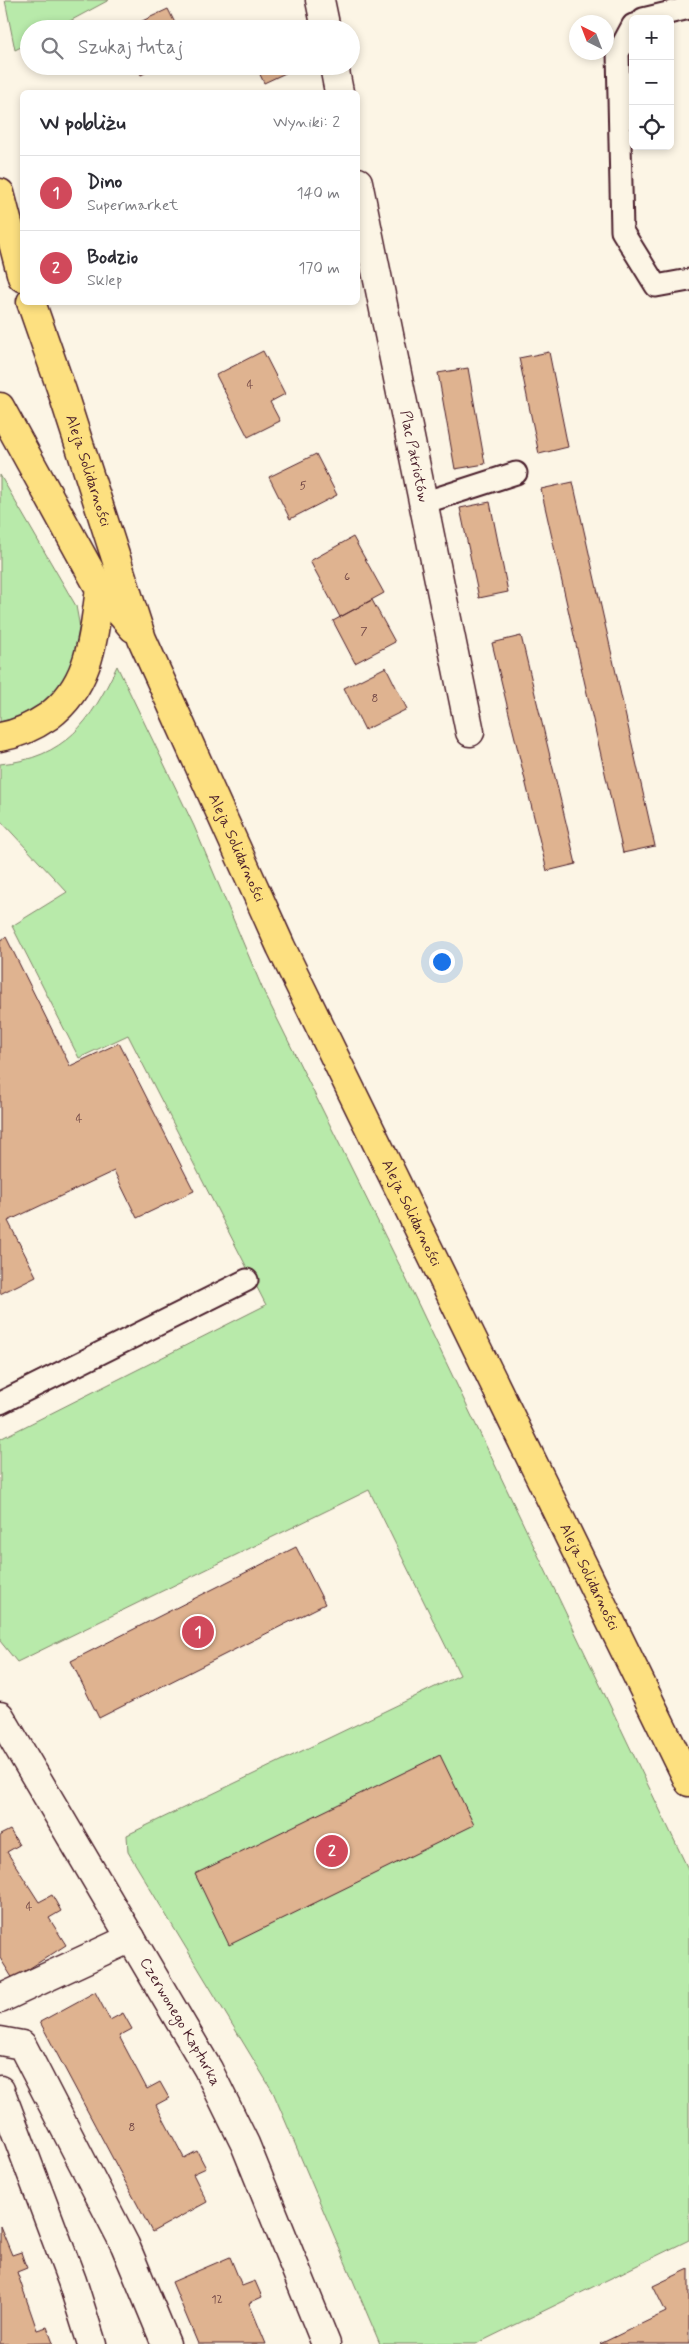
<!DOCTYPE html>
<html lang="pl">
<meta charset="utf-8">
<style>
body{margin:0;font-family:Mynerve,sans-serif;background:#f2f2f3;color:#2b2b33}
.controls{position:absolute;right:15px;top:15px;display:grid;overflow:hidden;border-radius:8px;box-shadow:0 2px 8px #0003}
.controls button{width:45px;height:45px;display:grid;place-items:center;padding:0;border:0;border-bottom:1px solid #e1e1e2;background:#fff;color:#2b2b33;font:25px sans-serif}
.compass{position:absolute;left:569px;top:15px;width:45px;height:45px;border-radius:50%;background:#fff;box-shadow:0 2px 8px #0003;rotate:318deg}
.you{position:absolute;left:441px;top:961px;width:18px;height:18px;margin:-12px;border:4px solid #fff;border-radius:50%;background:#1a73e8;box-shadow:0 0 0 8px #1a73e833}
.badge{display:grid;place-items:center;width:32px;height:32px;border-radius:50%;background:#d1495b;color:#fff;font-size:16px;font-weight:700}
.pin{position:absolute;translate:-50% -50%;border:2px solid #fff;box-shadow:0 1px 5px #0006}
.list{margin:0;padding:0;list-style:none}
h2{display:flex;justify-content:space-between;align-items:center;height:65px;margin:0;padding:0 20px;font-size:21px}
h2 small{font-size:16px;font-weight:400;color:#7c7c81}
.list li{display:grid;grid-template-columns:32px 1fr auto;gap:15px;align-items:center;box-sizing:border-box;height:75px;padding:0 20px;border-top:1px solid #e1e1e2}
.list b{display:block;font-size:19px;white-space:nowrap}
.list p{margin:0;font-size:16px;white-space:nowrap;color:#7c7c81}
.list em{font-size:16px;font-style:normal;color:#7c7c81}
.icon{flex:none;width:28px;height:28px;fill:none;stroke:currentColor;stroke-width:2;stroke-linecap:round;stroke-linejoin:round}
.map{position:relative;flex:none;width:689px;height:2344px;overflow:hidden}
.search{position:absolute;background:#fff;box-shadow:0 2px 8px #0003;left:20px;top:20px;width:340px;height:55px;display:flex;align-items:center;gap:12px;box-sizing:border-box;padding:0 18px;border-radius:28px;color:#7c7c81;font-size:19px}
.panel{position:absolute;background:#fff;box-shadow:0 2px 8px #0003;left:20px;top:90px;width:340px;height:215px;border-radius:8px}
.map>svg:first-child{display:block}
</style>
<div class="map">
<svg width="689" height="2344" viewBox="0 0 689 2344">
<rect width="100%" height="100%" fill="#fcf5e5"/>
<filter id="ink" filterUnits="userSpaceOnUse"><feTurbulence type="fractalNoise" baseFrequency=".02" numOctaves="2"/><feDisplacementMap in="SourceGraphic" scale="10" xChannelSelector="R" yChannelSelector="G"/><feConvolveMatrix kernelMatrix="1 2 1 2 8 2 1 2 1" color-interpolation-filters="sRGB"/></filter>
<g filter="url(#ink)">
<path fill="#b8eaaa" stroke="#81846a" d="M5 0H109L55 29H29V43L15 50Z
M0 475 76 606 81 633 73 660 63 683 40 704 16 718 0 722Z
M117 666 194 826 263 990 401 1268 689 1871V2240L476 2344H380L273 2092 128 1852 127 1835 460 1675 369 1490 17 1662 0 1641V1439L266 1305 128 1035 79 1058 12 926 67 892 0 820V764C65 758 91 722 117 666Z"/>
<path fill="#dfb390" stroke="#4a1f2b" d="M168 9 178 29H125Z
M137 66H159L141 75Z
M256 66H293L294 69 264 83Z
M263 351 285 394 270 402 280 421 248 437 216 375Z
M549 352 568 447 539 454 519 358Z
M468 368 485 464 455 469 438 373Z
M316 454 337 495 290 519 269 477Z
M573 482 655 846 623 853 541 489Z
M490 502 508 592 479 598 460 508Z
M353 537 384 593 340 617 310 561Z
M372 600 395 642 355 663 333 621Z
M521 636 576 864 547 871 492 643Z
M386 667 407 709 365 730 344 688Z
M6 937 70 1066 119 1043 194 1191 137 1218 114 1171 8 1221 36 1276 0 1294V940Z
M296 1547 325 1604 99 1718 71 1661Z
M440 1755 474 1825 229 1945 195 1874Z
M10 1830 19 1845 7 1852 39 1902 52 1895 61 1911 49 1918 66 1945 13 1979 0 1958V1835Z
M95 1992 110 2020 123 2013 132 2029 119 2036 147 2089 160 2082 169 2098 156 2105 184 2158 197 2151 206 2168 193 2174 207 2202 152 2232 40 2022Z
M0 2226 12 2255 21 2252 24 2261 27 2268 17 2272 37 2330 47 2327 53 2343 0 2344Z
M230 2257 242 2286 255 2281 262 2297 249 2303 266 2344H198L172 2282Z
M689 2269V2344H600L666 2312 653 2286Z"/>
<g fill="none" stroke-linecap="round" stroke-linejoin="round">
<defs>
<path id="lane" d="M643 19 689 8
M633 25 618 53 622 231 656 286 689 280
M423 503 516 473
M0 1403 247 1280"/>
<g id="street">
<path d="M320 0 326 29"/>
<path d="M334 66 339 92"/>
<path id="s1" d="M358 182 470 732"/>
<path id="s2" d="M0 1716 208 2069 245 2144 326 2344"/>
<path d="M0 1999 131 1938"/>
<path d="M0 2041 22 2045 125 2245 166 2344"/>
<path d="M0 2090 72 2281 92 2344"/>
</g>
<g id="primary">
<path d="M0 193 22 277"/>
<path id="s3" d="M31 302 62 391 142 639 281 947 689 1782"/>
<path d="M0 407 100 589 133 628"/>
<path d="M0 737C19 734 33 727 49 716 91 684 93 638 100 589"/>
</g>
</defs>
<use href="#lane" stroke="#4a1f2b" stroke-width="25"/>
<use href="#street" stroke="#4a1f2b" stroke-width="31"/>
<use href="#primary" stroke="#4a1f2b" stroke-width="31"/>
<use href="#lane" stroke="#fcf5e5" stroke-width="21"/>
<use href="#street" stroke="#fcf5e5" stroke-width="28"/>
<use href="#primary" stroke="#fde080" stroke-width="28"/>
</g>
</g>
<g text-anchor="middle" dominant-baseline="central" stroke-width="5" stroke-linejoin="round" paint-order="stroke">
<g font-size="12" fill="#6f4444">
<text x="250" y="385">4</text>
<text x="303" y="486">5</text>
<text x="347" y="577">6</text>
<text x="364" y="632">7</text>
<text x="375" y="699">8</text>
<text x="79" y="1119">4</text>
<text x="29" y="1907">4</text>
<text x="132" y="2128">8</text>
<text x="217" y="2300">12</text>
</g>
<g font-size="15" fill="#4a1f2b" stroke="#fcf5e5">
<text stroke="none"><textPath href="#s1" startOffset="280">Plac Patriotów</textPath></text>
<text stroke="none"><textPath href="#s3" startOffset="178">Aleja Solidarności</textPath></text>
<text stroke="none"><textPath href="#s3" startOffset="584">Aleja Solidarności</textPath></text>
<text stroke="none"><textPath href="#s3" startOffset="989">Aleja Solidarności</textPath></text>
<text stroke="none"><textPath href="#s3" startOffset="1394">Aleja Solidarności</textPath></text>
<text stroke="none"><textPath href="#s2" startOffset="355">Czerwonego Kapturka</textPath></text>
</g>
</g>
</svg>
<div class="controls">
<button>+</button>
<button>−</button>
<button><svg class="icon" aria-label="locate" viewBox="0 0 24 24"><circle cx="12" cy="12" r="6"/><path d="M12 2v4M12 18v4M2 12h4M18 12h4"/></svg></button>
</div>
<svg class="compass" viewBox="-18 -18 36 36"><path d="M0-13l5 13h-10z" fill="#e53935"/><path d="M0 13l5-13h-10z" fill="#7c7c81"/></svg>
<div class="you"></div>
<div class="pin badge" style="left:198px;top:1632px">1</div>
<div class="pin badge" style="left:332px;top:1851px">2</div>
<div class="search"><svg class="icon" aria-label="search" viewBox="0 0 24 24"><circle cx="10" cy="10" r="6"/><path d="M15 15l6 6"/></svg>Szukaj tutaj</div>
<section class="panel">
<h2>W pobliżu<small>Wyniki: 2</small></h2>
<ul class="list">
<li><span class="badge">1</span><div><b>Dino</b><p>Supermarket</p></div><em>140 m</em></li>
<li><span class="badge">2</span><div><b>Bodzio</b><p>Sklep</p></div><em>170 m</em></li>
</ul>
</section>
</div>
